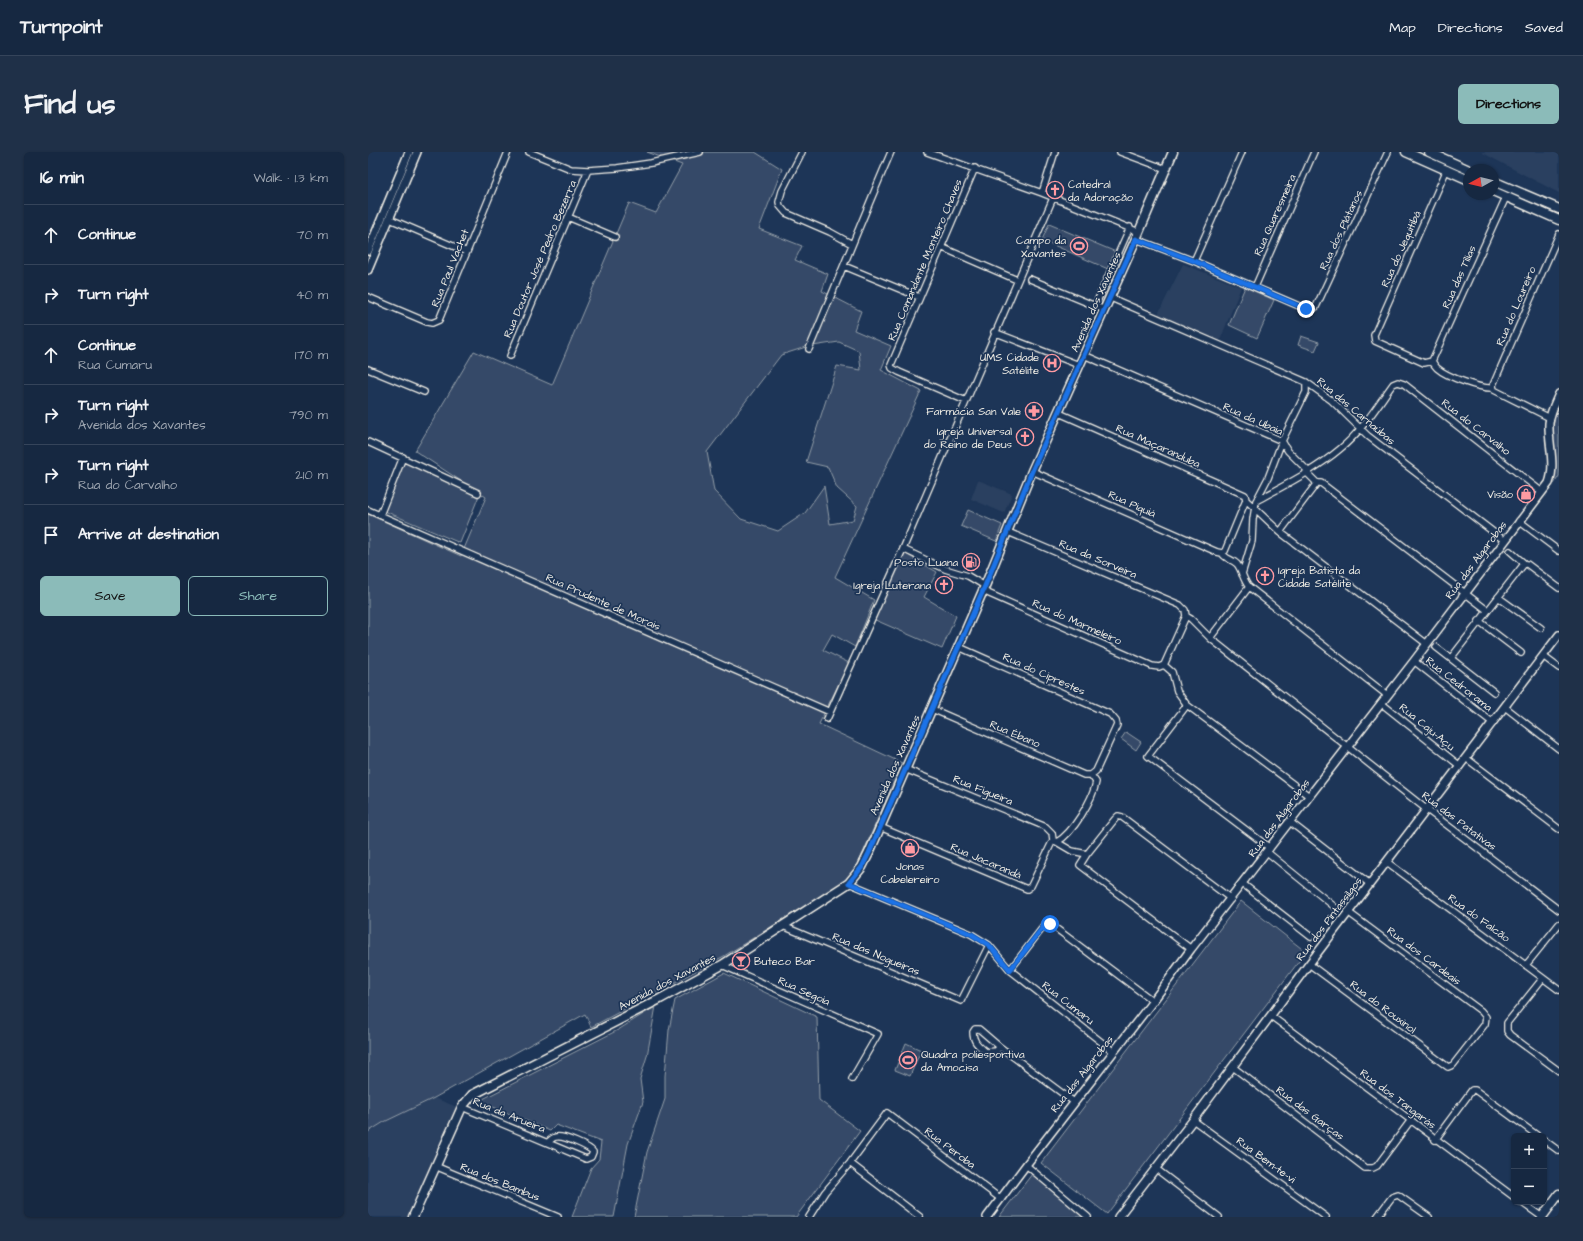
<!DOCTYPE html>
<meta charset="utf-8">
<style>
body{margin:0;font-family:"Architects Daughter",sans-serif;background:#1f3048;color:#f1f3f6}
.controls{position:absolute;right:12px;bottom:12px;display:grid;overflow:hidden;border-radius:6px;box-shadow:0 1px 3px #0004}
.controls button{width:36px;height:36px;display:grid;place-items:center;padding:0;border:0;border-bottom:1px solid #35445a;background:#162841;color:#f1f3f6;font:20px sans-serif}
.compass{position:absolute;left:1095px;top:12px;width:36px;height:36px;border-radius:50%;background:#162841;box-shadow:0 1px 3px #0004;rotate:262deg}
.stop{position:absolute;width:12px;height:12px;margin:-9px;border:3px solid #1a73e8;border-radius:50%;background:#fff}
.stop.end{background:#1a73e8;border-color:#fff;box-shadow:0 1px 4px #0008}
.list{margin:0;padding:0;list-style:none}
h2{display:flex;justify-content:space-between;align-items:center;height:52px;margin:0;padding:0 16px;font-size:17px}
h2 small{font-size:13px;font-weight:400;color:#9ea6b1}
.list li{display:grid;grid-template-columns:26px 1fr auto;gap:12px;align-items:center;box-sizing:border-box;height:60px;padding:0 16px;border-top:1px solid #35445a}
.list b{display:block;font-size:15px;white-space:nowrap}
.list p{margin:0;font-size:13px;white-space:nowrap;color:#9ea6b1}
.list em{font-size:13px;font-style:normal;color:#9ea6b1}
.actions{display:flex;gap:8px;padding:12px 16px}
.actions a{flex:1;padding:9px 0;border:1px solid #8bbbb9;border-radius:6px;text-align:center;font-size:14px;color:#8bbbb9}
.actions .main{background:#8bbbb9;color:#111}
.icon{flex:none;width:22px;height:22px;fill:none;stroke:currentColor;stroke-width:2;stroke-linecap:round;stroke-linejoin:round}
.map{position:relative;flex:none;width:1191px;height:1065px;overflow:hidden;border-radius:6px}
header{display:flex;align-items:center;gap:24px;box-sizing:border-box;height:56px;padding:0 20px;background:#162841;border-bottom:1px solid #35445a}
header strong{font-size:19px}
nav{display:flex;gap:22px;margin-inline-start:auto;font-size:14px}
.intro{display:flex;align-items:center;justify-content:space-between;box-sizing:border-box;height:96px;padding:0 24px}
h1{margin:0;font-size:28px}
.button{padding:10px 18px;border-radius:6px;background:#8bbbb9;color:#111;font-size:14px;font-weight:700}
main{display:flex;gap:24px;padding:0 24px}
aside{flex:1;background:#162841;border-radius:6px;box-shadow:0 1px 3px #0004}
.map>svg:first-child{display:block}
</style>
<header>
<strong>Turnpoint</strong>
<nav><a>Map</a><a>Directions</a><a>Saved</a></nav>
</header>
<div class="intro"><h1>Find us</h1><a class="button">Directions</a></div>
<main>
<aside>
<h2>16 min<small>Walk · 1.3 km</small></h2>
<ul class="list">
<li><svg class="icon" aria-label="ahead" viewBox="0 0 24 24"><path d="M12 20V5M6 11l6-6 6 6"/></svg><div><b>Continue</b></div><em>70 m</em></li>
<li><svg class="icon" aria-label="right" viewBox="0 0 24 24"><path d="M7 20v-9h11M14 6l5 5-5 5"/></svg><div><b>Turn right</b></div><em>40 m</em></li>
<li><svg class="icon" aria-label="ahead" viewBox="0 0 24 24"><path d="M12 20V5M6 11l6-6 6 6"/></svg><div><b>Continue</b><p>Rua Cumaru</p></div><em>170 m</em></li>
<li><svg class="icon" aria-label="right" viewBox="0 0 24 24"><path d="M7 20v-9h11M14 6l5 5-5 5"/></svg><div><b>Turn right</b><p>Avenida dos Xavantes</p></div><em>790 m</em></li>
<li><svg class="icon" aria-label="right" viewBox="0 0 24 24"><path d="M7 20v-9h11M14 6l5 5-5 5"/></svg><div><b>Turn right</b><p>Rua do Carvalho</p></div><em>210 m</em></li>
<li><svg class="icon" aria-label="arrive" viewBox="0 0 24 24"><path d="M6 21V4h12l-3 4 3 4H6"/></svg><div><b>Arrive at destination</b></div></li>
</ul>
<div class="actions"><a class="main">Save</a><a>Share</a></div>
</aside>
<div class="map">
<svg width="1191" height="1065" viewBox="0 0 1191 1065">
<rect width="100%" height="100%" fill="#1d3557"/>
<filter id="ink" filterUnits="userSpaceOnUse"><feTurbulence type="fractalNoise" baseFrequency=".025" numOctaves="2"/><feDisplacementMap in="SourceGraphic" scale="8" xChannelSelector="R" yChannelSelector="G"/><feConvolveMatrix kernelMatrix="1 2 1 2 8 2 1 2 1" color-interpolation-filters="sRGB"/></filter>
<g filter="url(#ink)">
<path fill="#2a4060" d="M1113 0H1191V41L1166 28Z
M815 112 873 135 851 191 789 164Z
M610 328 644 342 636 361 603 347Z
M66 946 89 955 39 1065H0V980L16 970Z"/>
<path fill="#354a67" stroke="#949ea8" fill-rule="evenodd" d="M279 0H387L414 17 391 77 434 94 427 108 460 122 454 139 493 159 486 178 523 194 513 218 553 239 467 425 506 448 487 495 464 482 455 498 481 511 451 572 534 611 488 717 479 728 356 804 223 875 217 862 66 946 16 970 0 980V362L93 404 118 345 112 341 92 391 14 358 33 309 110 340 47 299 106 199 184 233 261 51 288 61 314 13ZM471 190 491 199 493 218 469 214 438 310 460 315 469 336 489 354 485 368 462 372 456 334 437 361 410 379 373 367 346 339 339 300 413 203 438 195Z
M681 72 748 100 740 117 674 88Z
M877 135 906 148 889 186 861 173Z
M933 184 951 190 947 199 930 193Z
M1191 253V324L1186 332 1184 330C1184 304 1181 277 1191 253Z
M600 358 634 373 628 389 593 374Z
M536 401 569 420 556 445 588 464 574 497 505 467Z
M758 580 773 590 768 598 753 587Z
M873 749 938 800 739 1062 673 1011Z
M356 821 449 865 451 948 492 979 428 1065H266L279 1000 297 947V924L301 878 307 848Z
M288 854 279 904 272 927 275 950 260 992 246 1065H204L223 1016 231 1007 233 990 188 973 182 979 111 949 250 878Z
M538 891 553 898 542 924 527 918Z
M664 1022 716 1065H631Z"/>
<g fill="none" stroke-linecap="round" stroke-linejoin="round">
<defs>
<path id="minor" d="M161 0 203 17 220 18 249 16 283 11 332 0
M434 0 414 39 411 50 412 54 418 61 462 80 484 92
M559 0 674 41 771 80
M752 0 798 17
M1079 17 1006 183 1007 189 1056 211 1064 209 1138 45
M674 41 687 0
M200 65 247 85
M22 67 99 100
M768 87 826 109 938 157H945L948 155 1020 0
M573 95 649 128
M826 109 874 0
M476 114 551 145
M662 127 737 158
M887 135 946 0
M0 145 59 170 64 171 71 168 140 0
M743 146 938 230 963 248 1000 284 1137 389
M727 154 762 75
M626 180 711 213
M441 197C469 131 495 65 523 0
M716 203 914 289 920 299 940 319 941 323 949 331H953L1119 458
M142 204 220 18
M1064 209C1065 211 1067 214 1069 216 1079 225 1113 237 1125 236
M0 217 56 240
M598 249 531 220 524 216 523 213 607 16
M1182 266 1126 238 1125 233 1191 82
M0 290 110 341
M664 319 849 400 854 401 857 399 878 348 877 343 691 261
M878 348 912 380 1059 492
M888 349C917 333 947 318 972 297 994 279 1009 254 1025 232L1030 230 1036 232 1174 340
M0 358 462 560
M12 363 35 305
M1151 369 1191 399
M640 380 812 453 817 458 818 464 796 513
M912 380 949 331
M535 397 577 417 600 424 617 434
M1142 399 1157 412
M854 401C857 407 864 407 869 412 874 418 875 428 881 435L1019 543
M874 422 884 389 885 367 888 349 900 326 914 289 938 240V230
M615 439 784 514 791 515 796 513
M1130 445 1173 476
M818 464 823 467 842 486 1058 657 1191 758
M1111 469 1153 501
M842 486 881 435
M1068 495 1126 540
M1175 504 1191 516
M1083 506 1156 412H1159L1191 436
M1046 509 1125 571
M796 513 804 520 809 539 819 553 941 644
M1013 551 1092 614
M819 553 780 604 902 696
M1137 555 1191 597
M564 557 716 623H723L728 619 749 573 748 569 742 562 591 495
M459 567 535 397 685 46
M1098 606 1191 677
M922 670 1002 732
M512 675 659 737 663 734 685 688 684 681 678 675 537 617
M687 689 704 699 719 702
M689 690C705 681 725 647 728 630L723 623
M899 700 968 756
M1019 710 1191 838
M481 731 603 782 621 793 642 818 746 900
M875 732 943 785
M415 774 593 849 621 793
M823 797 712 713 719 702 747 667 750 664 754 665 863 747
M941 812 1080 915 1085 913 1117 872 1118 865 1113 859 980 760
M354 813 510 882 484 927
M1158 813 1191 772
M642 818 676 774 682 772 785 849
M1175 826 1139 871V879L1142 883 1191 919
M903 864 1146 1045
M632 895 628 899 618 900C610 893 605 890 605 880L607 877H611L632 895 706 950
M865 915 997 1016H1005L1009 1014 1043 968
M94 955 218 1007 223 1005 225 1000C222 995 195 983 188 985 185 985 183 988 180 990
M825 968 958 1065
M1067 988 1104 938H1107L1170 984
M1176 988 1191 999
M482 1011 552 1065
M658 1013 720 1065
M67 1014 190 1065
M787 1016 851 1065
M1153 1050 1174 1065
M441 1065 457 1040 482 1011 519 961 633 1047
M1009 1065 1024 1045 1030 1043 1061 1065"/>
<path id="tertiary" d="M0 99 41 0
M0 118 49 0
M619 1065 658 1013 785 849 823 797 1046 509 1181 331C1188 312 1180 291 1181 271 1182 261 1187 251 1191 242
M750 1065 825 968 941 812 1191 483"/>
<path id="secondary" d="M1038 0 1101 28
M1061 0 1101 18
M1125 29 1191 57
M1125 39 1191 68
M45 1065 94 955 104 943 292 847 354 813 481 731 494 715 501 701 617 434 664 319 768 87 805 0
M1174 1065 1191 1042"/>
</defs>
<use href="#minor" stroke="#f4f1e8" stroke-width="8"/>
<use href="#tertiary" stroke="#f4f1e8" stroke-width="10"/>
<use href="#secondary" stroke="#f4f1e8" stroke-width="11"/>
<use href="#minor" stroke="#1d3557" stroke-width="5.5"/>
<use href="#tertiary" stroke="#1d3557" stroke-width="7"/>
<use href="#secondary" stroke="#1d3557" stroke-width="8"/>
</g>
</g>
<g fill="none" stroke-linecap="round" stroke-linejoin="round" filter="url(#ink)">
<path stroke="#1a73e8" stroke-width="5" d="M682 772 676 774 642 818 621 793 603 782 481 731 494 715 501 701 617 434 664 319 768 87 826 109 938 157"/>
</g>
<defs>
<symbol id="church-ring" viewBox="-11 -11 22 22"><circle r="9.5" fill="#1d3557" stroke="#ff9aa2" stroke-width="1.5"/><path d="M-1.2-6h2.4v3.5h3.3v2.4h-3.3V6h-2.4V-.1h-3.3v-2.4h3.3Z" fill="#ff9aa2"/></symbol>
<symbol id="stadium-ring" viewBox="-11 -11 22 22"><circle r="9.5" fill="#1d3557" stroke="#ff9aa2" stroke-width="1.5"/><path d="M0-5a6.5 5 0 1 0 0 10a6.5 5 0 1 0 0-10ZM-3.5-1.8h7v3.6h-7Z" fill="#ff9aa2"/></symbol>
<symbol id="hospital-ring" viewBox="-11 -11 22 22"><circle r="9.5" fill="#1d3557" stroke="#ff9aa2" stroke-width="1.5"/><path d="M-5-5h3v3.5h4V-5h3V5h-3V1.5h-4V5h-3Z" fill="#ff9aa2"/></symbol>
<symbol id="pharmacy-ring" viewBox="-11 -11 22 22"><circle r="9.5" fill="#1d3557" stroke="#ff9aa2" stroke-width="1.5"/><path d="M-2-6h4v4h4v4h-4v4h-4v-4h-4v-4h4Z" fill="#ff9aa2"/></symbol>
<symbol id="shop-ring" viewBox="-11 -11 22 22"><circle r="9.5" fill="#1d3557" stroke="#ff9aa2" stroke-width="1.5"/><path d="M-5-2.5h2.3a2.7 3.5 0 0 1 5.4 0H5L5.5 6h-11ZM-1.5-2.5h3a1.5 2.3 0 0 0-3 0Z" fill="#ff9aa2"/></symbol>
<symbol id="fuel-ring" viewBox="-11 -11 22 22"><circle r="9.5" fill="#1d3557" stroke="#ff9aa2" stroke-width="1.5"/><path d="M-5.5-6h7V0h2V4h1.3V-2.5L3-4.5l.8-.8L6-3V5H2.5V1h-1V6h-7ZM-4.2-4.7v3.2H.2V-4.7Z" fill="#ff9aa2"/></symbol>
<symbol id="bar-ring" viewBox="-11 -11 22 22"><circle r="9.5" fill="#1d3557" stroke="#ff9aa2" stroke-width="1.5"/><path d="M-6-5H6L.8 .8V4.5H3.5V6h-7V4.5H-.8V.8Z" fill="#ff9aa2"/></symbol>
</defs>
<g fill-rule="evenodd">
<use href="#church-ring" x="677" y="28" width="20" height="20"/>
<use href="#stadium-ring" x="701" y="84" width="20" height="20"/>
<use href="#hospital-ring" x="674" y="201" width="20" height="20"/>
<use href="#pharmacy-ring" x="656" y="249" width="20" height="20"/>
<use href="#church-ring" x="647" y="275" width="20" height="20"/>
<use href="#shop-ring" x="1148" y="332" width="20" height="20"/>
<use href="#fuel-ring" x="593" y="400" width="20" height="20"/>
<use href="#church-ring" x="887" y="414" width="20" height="20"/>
<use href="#church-ring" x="566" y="423" width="20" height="20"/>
<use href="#shop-ring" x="532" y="686" width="20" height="20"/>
<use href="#bar-ring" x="363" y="799" width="20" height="20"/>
<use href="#stadium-ring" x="530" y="898" width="20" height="20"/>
</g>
<g text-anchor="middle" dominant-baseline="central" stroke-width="3.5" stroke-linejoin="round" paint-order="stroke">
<g font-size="11" fill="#f4f1e8" stroke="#1d3557" text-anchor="end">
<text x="700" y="32" text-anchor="start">Catedral<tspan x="700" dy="13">da Adoração</tspan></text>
<text x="698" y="88">Campo da<tspan x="698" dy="13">Xavantes</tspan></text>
<text x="671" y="205">UMS Cidade<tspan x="671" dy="13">Satélite</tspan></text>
<text x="653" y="259">Farmácia San Vale</text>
<text x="644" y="279">Igreja Universal<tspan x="644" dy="13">do Reino de Deus</tspan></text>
<text x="1145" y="342">Visão</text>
<text x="590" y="410">Posto Luana</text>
<text x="910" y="418" text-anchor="start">Igreja Batista da<tspan x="910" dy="13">Cidade Satélite</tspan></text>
<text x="563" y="433">Igreja Luterana</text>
<text x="542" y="714" text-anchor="middle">Jonas<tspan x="542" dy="13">Cabelereiro</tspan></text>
<text x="386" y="809" text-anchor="start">Buteco Bar</text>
<text x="553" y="902" text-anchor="start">Quadra poliesportiva<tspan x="553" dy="13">da Amocisa</tspan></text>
</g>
<g font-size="11" fill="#f4f1e8" stroke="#1d3557">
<text transform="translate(907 63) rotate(-66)">Rua Quaresmeira</text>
<text transform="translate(973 78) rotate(-65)">Rua dos Plátanos</text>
<text transform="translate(1033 97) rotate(-66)">Rua do Jequitibá</text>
<text transform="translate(172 107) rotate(-67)">Rua Doutor José Pedro Bezerra</text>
<text transform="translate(557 108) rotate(-67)">Rua Comandante Monteiro Chaves</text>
<text transform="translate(82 116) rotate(-68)">Rua Paul Vachet</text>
<text transform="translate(1091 125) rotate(-66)">Rua das Tílias</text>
<text transform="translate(728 150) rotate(-66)">Avenida dos Xavantes</text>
<text transform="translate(1148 154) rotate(-67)">Rua do Loureiro</text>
<text transform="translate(988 259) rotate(40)">Rua das Carnaúbas</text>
<text transform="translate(885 267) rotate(24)">Rua da Ubaia</text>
<text transform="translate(1108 275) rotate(38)">Rua do Carvalho</text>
<text transform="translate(790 294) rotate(24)">Rua Maçaranduba</text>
<text transform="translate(764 352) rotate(24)">Rua Piquiá</text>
<text transform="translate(730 407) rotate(23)">Rua da Sorveira</text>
<text transform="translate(1108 408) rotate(-53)">Rua das Algarobas</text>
<text transform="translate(235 450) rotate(24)">Rua Prudente de Morais</text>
<text transform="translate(709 470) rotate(24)">Rua do Marmeleiro</text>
<text transform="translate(676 522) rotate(24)">Rua do Ciprestes</text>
<text transform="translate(1091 532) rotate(38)">Rua Cedrorama</text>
<text transform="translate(1059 575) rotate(39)">Rua Caju-Açu</text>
<text transform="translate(647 582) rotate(23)">Rua Ébano</text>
<text transform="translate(527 613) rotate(-66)">Avenida dos Xavantes</text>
<text transform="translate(615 638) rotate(22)">Rua Figueira</text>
<text transform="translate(911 666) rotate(-53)">Rua das Algarobas</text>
<text transform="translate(1091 669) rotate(37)">Rua das Patativas</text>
<text transform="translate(618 709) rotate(23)">Rua Jacarandá</text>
<text transform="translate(1111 766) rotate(36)">Rua do Falcão</text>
<text transform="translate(961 767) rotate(-53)">Rua dos Pintassilgos</text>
<text transform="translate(508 802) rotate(23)">Rua das Nogueiras</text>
<text transform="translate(1056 804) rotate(37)">Rua dos Cardeais</text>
<text transform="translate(299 830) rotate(-28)">Avenida dos Xavantes</text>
<text transform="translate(436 839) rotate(24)">Rua Segoia</text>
<text transform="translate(700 851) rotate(38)">Rua Cumaru</text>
<text transform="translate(1015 855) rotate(37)">Rua do Rouxinol</text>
<text transform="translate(714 922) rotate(-52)">Rua das Algarobas</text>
<text transform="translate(1030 947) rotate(37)">Rua dos Tangarás</text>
<text transform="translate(942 961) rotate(37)">Rua das Garças</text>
<text transform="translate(141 963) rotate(22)">Rua da Arueira</text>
<text transform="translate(582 996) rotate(37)">Rua Peroba</text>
<text transform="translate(898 1008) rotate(36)">Rua Bem-te-vi</text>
<text transform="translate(132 1030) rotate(22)">Rua dos Bambus</text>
</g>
</g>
</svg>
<div class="controls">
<button>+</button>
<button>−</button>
</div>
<svg class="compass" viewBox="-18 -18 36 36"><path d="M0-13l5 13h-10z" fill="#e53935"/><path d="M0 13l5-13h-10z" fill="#9ea6b1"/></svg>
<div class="stop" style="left:682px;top:772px"></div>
<div class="stop end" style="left:938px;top:157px"></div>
</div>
</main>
